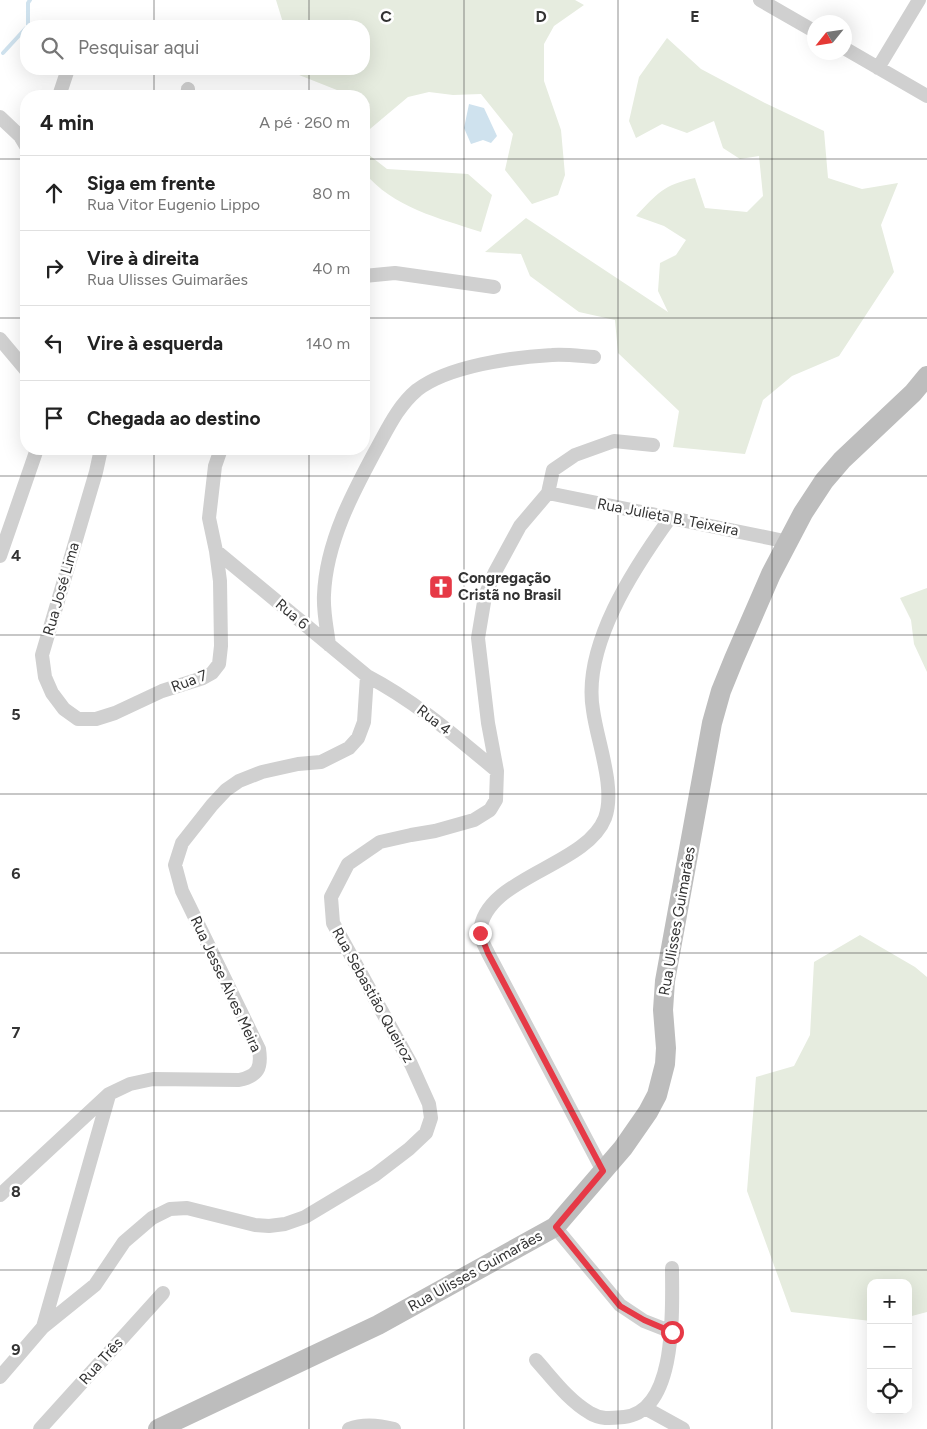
<!DOCTYPE html>
<html lang="pt">
<meta charset="utf-8">
<style>
body{margin:0;font-family:Figtree,sans-serif;background:#f6f6f6;color:#222}
.controls{position:absolute;right:15px;bottom:15px;display:grid;overflow:hidden;border-radius:10px;box-shadow:0 5px 20px #0002}
.controls button{width:45px;height:45px;display:grid;place-items:center;padding:0;border:0;border-bottom:1px solid #e0e0e0;background:#fff;color:#222;font:25px sans-serif}
.compass{position:absolute;left:807px;top:15px;width:45px;height:45px;border-radius:50%;background:#fff;box-shadow:0 5px 20px #0002;rotate:240deg}
.stop{position:absolute;width:15px;height:15px;margin:-11px;border:4px solid #e63946;border-radius:50%;background:#fff}
.stop.end{background:#e63946;border-color:#fff;box-shadow:0 1px 5px #0008}
.list{margin:0;padding:0;list-style:none}
h2{display:flex;justify-content:space-between;align-items:center;height:65px;margin:0;padding:0 20px;font-size:21px}
h2 small{font-size:16px;font-weight:400;color:#767676}
.list li{display:grid;grid-template-columns:32px 1fr auto;gap:15px;align-items:center;box-sizing:border-box;height:75px;padding:0 20px;border-top:1px solid #e0e0e0}
.list b{display:block;font-size:19px;white-space:nowrap}
.list p{margin:0;font-size:16px;white-space:nowrap;color:#767676}
.list em{font-size:16px;font-style:normal;color:#767676}
.icon{flex:none;width:28px;height:28px;fill:none;stroke:currentColor;stroke-width:2;stroke-linecap:round;stroke-linejoin:round}
.map{position:relative;flex:none;width:927px;height:1429px;overflow:hidden}
.search{position:absolute;background:#fff;box-shadow:0 5px 20px #0002;left:20px;top:20px;width:350px;height:55px;display:flex;align-items:center;gap:12px;box-sizing:border-box;padding:0 18px;border-radius:20px;color:#767676;font-size:19px}
.panel{position:absolute;background:#fff;box-shadow:0 5px 20px #0002;left:20px;top:90px;width:350px;height:365px;border-radius:20px}
.map>svg:first-child{display:block}
</style>
<div class="map">
<svg width="927" height="1429" viewBox="0 0 927 1429">
<rect width="100%" height="100%" fill="#fff"/>
<path fill="#e6ecdf" d="M276 0H575L584 5 554 26 544 44V81L561 130 565 175 558 195 532 204 505 170 513 134 481 94 453 95 429 92 408 97 364 134V111L370 104 364 101V96H352L284 69H364V26H284Z
M667 38 701 69 765 103 824 131 828 178 862 189 898 183 881 225 894 272 839 356 792 376 763 400 745 454 673 447 679 411 618 353 615 320 579 312 530 276 521 254 485 252 526 218 668 312 658 291 660 263 676 255 686 240 664 226 636 216C658 193 663 185 695 178L705 208 747 212 763 196 759 156 740 159 723 148 714 121 687 133 662 124 636 138 629 121 639 77Z
M364 151 387 169 468 174 492 195 481 232C439 218 393 208 364 172Z
M927 588V672L914 644 911 620 900 598Z
M860 935 915 967 927 977V1312L908 1317V1283H871V1321L791 1312 747 1191 756 1077 794 1066 810 1035 814 962Z"/>
<path fill="#cfe2ee" d="M469 104 484 108 497 136 491 143 483 140 471 144 464 128Z"/>
<g fill="none" stroke-linecap="round" stroke-linejoin="round">
<path stroke="#cfe2ee" stroke-width="4" d="M28 26V3L30 0
M3 53 26 28"/>
<path stroke="#d0d0d0" stroke-width="14" d="M760 0 814 31
M844 48 927 96
M878 68 919 0
M59 96 68 69
M187 96 188 89
M0 117 20 136 26 146
M364 276 395 273 494 287
M0 339 26 370
M101 449 96 472 42 655 45 677 52 693 64 709 78 719H96L115 713 162 691 203 678 212 673 219 664 221 646 220 581 216 551 209 518 215 466 221 449
M548 493 789 542
M216 551 367 676C415 701 455 736 497 771
M0 556 37 449
M329 645C327 629 323 611 324 595 326 542 353 492 378 446 389 426 399 405 417 390 448 366 513 357 552 355 565 354 580 356 594 357
M603 1171 488 953C485 947 480 938 480 932 484 877 586 867 605 818 616 788 597 741 593 710 582 646 634 568 670 518
M0 1195 109 1094 130 1084 153 1079 239 1080C258 1076 262 1068 259 1049L182 891 175 865 182 843 212 805 226 790 239 781 262 772 298 764 321 762 349 748 358 738 364 722 367 676
M555 1227 620 1305 644 1321 672 1332
M43 1327 109 1095
M536 1360C553 1379 568 1400 590 1413 601 1420 613 1418 624 1417 678 1411 672 1307 672 1268
M0 1377 43 1327 95 1285 124 1242 152 1218 170 1209 187 1208 255 1225 269 1226 285 1224 305 1217 375 1175 409 1149 426 1133 431 1118 429 1104 411 1064 333 923 331 897 348 864 380 842 411 835 435 831 474 820 490 810 496 800 497 771 488 723 478 638 485 596 495 572 520 526 548 493 553 470 575 455 614 441 653 445
M645 1408 683 1429
M40 1429 163 1293
M349 1429C364 1423 379 1425 394 1429"/>
<path stroke="#bdbdbd" stroke-width="20" d="M158 1429 378 1325 555 1227 623 1148 648 1112 657 1095 665 1064 666 1048 663 1010 665 981 712 723 721 691 734 659 771 574 803 513 824 481 842 460 913 393 927 376"/>
</g>
<g fill="none" stroke-linecap="round" stroke-linejoin="round">
<path stroke="#e63946" stroke-width="6" d="M480 933 488 953 603 1171 556 1227 620 1306 644 1320 672 1332"/>
</g>
<path fill="none" stroke="#333" stroke-width="1" stroke-opacity="0.55" d="M154 0V26M309 0V26M464 0V1429M618 0V1429M772 0V1429M154 69V96M309 69V96M0 159H26M364 159H927M0 318H26M364 318H927M154 449V1429M309 449V1429M0 476H927M0 635H927M0 794H927M0 953H927M0 1111H927M0 1270H927"/>
<defs>
<symbol id="church-square" viewBox="-11 -11 22 22"><rect x="-9" y="-9" width="18" height="18" rx="4" fill="#e63946" stroke="#fff"/><path d="M-1.2-6h2.4v3.5h3.3v2.4h-3.3V6h-2.4V-.1h-3.3v-2.4h3.3Z" fill="#fff"/></symbol>
</defs>
<g fill-rule="evenodd">
<use href="#church-square" x="427" y="573" width="28" height="28"/>
</g>
<g text-anchor="middle" dominant-baseline="central" stroke-width="5" stroke-linejoin="round" paint-order="stroke">
<g font-size="15" fill="#333" stroke="#fff">
<text transform="translate(668 517) rotate(11)">Rua Julieta B. Teixeira</text>
<text transform="translate(61 589) rotate(-74)">Rua José Lima</text>
<text transform="translate(292 614) rotate(40)">Rua 6</text>
<text transform="translate(189 681) rotate(-21)">Rua 7</text>
<text transform="translate(434 720) rotate(38)">Rua 4</text>
<text transform="translate(677 921) rotate(-80)">Rua Ulisses Guimarães</text>
<text transform="translate(226 984) rotate(65)">Rua Jesse Alves Meira</text>
<text transform="translate(373 995) rotate(61)">Rua Sebastião Queiroz</text>
<text transform="translate(475 1271) rotate(-29)">Rua Ulisses Guimarães</text>
<text transform="translate(101 1361) rotate(-48)">Rua Três</text>
</g>
<g font-size="15" font-weight="bold" fill="#333" stroke="#fff" text-anchor="start">
<text x="458" y="578">Congregação<tspan x="458" dy="17">Cristã no Brasil</tspan></text>
</g>
</g>
<g font-size="16" text-anchor="middle" font-weight="bold" fill="#333" stroke="#fff" stroke-width="5" stroke-linejoin="round" paint-order="stroke">
<text x="386" y="22">C</text>
<text x="541" y="22">D</text>
<text x="695" y="22">E</text>
<text x="16" y="561">4</text>
<text x="16" y="720">5</text>
<text x="16" y="879">6</text>
<text x="16" y="1038">7</text>
<text x="16" y="1197">8</text>
<text x="16" y="1355">9</text>
</g>
</svg>
<div class="controls">
<button>+</button>
<button>−</button>
<button><svg class="icon" aria-label="locate" viewBox="0 0 24 24"><circle cx="12" cy="12" r="6"/><path d="M12 2v4M12 18v4M2 12h4M18 12h4"/></svg></button>
</div>
<svg class="compass" viewBox="-18 -18 36 36"><path d="M0-13l5 13h-10z" fill="#e53935"/><path d="M0 13l5-13h-10z" fill="#767676"/></svg>
<div class="stop" style="left:672px;top:1332px"></div>
<div class="stop end" style="left:480px;top:933px"></div>
<div class="search"><svg class="icon" aria-label="search" viewBox="0 0 24 24"><circle cx="10" cy="10" r="6"/><path d="M15 15l6 6"/></svg>Pesquisar aqui</div>
<section class="panel">
<h2>4 min<small>A pé · 260 m</small></h2>
<ul class="list">
<li><svg class="icon" aria-label="ahead" viewBox="0 0 24 24"><path d="M12 20V5M6 11l6-6 6 6"/></svg><div><b>Siga em frente</b><p>Rua Vitor Eugenio Lippo</p></div><em>80 m</em></li>
<li><svg class="icon" aria-label="right" viewBox="0 0 24 24"><path d="M7 20v-9h11M14 6l5 5-5 5"/></svg><div><b>Vire à direita</b><p>Rua Ulisses Guimarães</p></div><em>40 m</em></li>
<li><svg class="icon" aria-label="left" viewBox="0 0 24 24"><path d="M17 20v-9H6M10 6l-5 5 5 5"/></svg><div><b>Vire à esquerda</b></div><em>140 m</em></li>
<li><svg class="icon" aria-label="arrive" viewBox="0 0 24 24"><path d="M6 21V4h12l-3 4 3 4H6"/></svg><div><b>Chegada ao destino</b></div></li>
</ul>
</section>
</div>
